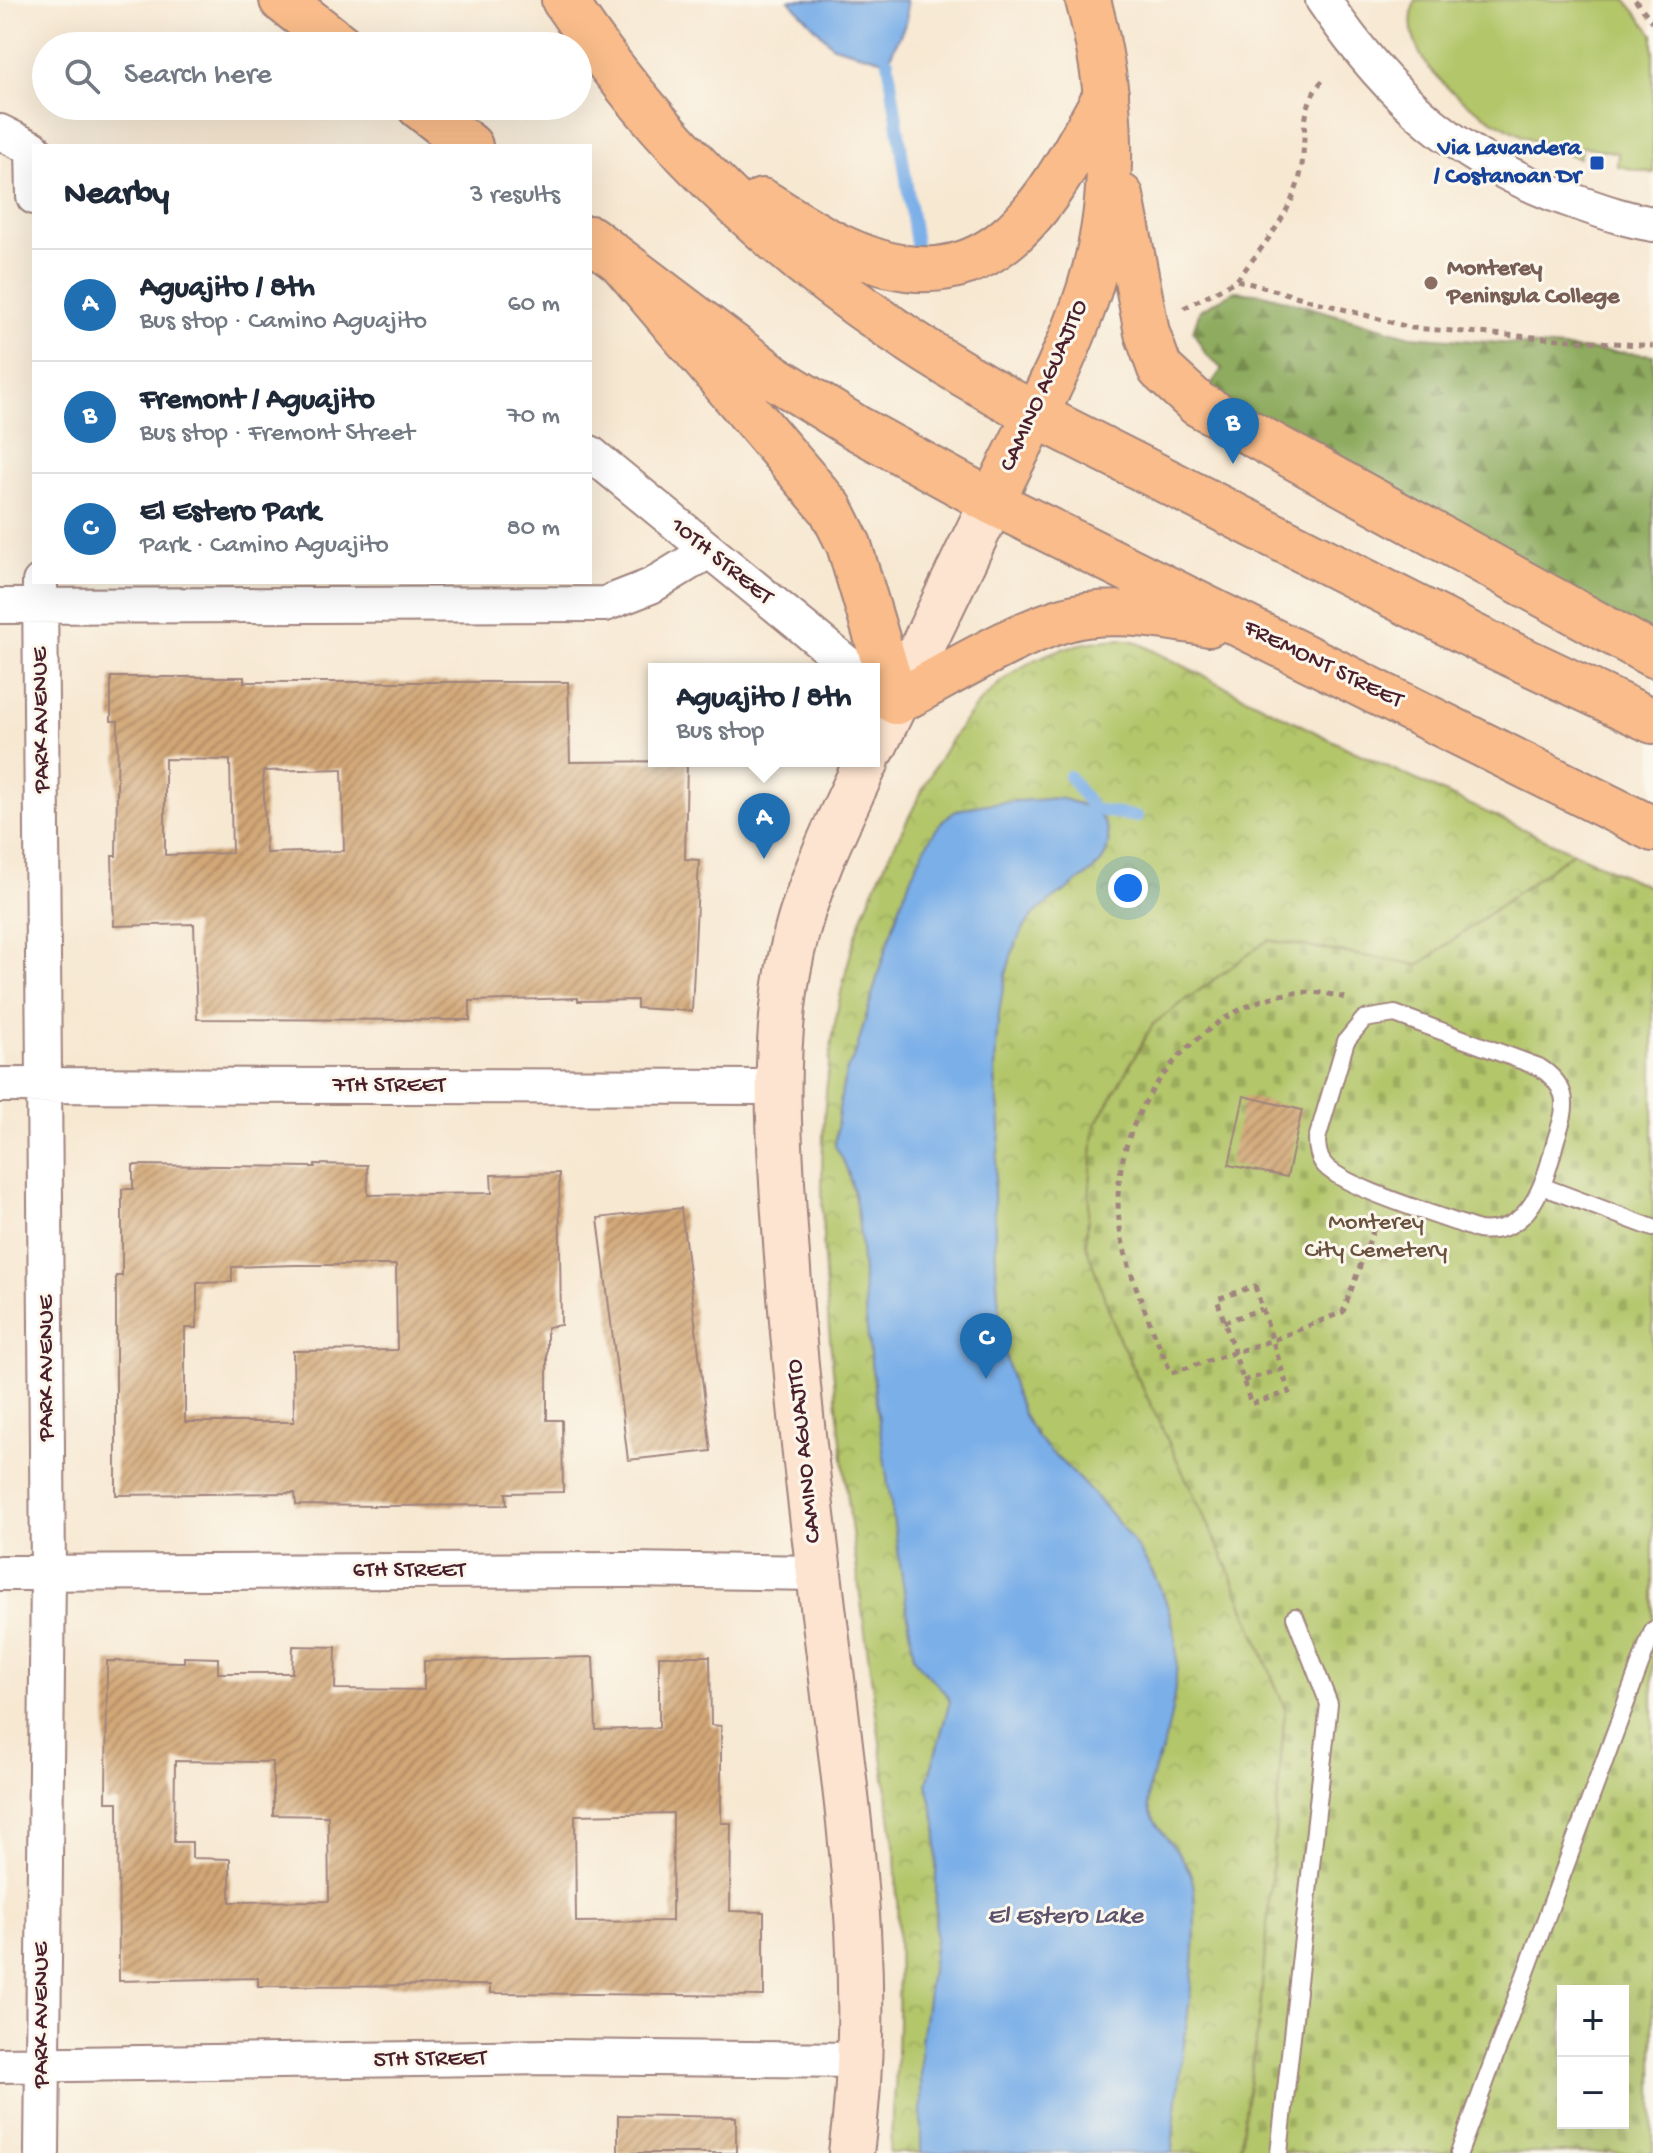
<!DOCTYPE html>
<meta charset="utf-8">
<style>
body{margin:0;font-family:"Gochi Hand",sans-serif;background:#f2f2f3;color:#1f2937}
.controls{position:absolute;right:24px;bottom:24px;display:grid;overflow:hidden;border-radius:0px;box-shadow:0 8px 32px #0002}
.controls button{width:72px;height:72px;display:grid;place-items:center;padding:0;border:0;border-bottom:2px solid #e0e1e3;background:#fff;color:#1f2937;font:40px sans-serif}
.you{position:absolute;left:1128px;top:888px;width:28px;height:28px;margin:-20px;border:6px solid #fff;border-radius:50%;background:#1a73e8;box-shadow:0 0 0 12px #1a73e833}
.badge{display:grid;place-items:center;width:52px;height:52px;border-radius:50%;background:#1f6fb2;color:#fff;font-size:26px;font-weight:700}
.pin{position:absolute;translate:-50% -66px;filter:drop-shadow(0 2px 4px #0008)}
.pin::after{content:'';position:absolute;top:42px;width:28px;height:24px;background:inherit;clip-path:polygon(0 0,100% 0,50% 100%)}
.popup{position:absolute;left:648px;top:663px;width:232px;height:104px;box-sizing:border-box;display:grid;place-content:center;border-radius:0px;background:#fff;filter:drop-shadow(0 2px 6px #0005);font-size:26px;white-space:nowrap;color:#747a83}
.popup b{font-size:30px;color:#1f2937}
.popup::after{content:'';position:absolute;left:50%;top:100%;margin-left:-16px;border:16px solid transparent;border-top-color:#fff}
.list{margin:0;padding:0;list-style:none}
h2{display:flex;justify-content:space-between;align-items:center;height:104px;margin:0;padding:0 32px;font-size:34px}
h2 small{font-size:26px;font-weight:400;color:#747a83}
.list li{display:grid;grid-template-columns:52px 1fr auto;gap:24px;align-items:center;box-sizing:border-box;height:112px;padding:0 32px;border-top:2px solid #e0e1e3}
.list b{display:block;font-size:30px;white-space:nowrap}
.list p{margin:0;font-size:26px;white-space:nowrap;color:#747a83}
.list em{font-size:26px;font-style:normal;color:#747a83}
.icon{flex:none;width:44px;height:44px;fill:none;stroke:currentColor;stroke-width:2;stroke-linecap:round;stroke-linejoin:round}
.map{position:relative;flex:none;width:1653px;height:2153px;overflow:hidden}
.search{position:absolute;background:#fff;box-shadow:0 8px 32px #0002;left:32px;top:32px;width:560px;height:88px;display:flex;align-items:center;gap:20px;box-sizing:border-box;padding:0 28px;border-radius:44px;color:#747a83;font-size:30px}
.panel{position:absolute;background:#fff;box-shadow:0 8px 32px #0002;left:32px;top:144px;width:560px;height:440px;border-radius:0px}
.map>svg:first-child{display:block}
</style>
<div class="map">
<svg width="1653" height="2153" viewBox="0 0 1653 2153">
<defs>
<pattern id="forest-firs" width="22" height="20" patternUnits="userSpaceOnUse" patternTransform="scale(2)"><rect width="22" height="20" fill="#8eab5e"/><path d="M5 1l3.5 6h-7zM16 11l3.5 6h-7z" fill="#768b4e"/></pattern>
<pattern id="cemetery-stones" width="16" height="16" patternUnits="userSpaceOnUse" patternTransform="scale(2)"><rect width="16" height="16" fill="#b3c66a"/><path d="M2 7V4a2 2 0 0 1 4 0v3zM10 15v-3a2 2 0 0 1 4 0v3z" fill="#9baa5c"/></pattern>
<pattern id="park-crowns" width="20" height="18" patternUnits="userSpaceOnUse" patternTransform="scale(2)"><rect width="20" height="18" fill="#b3c66a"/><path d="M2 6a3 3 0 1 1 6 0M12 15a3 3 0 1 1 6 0" fill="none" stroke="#9baa5c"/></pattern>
<pattern id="building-hatch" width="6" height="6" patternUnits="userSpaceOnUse" patternTransform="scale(2)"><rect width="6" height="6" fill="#d2a777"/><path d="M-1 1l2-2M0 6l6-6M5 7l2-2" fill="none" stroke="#ac8762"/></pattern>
</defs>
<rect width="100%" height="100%" fill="#fbf7ec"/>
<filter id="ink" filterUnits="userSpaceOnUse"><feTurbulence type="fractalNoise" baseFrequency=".0125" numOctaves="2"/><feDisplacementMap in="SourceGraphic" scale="16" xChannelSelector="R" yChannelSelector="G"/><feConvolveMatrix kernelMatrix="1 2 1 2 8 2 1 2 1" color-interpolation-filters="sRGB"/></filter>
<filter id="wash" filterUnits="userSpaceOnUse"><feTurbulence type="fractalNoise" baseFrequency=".006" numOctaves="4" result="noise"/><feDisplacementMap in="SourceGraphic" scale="32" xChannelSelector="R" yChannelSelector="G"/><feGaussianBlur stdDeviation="1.8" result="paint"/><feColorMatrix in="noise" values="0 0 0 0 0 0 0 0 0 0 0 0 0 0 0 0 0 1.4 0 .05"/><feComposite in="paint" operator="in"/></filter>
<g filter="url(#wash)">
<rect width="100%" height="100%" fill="#f7e8d2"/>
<path fill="url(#forest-firs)" stroke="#6c6544" stroke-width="2" d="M1235 291 1263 294 1411 336 1653 355V636L1208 389 1222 369 1205 353 1193 331 1200 310Z"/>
<path fill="url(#cemetery-stones)" stroke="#7e724a" stroke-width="2" fill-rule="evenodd" d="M1573 852 1653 889V2153H1239L1260 2010 1285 1709 1227 1565 1118 1336 1085 1245 1094 1128 1153 1024 1268 940 1419 965ZM1563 1991H1623V2123H1563Z"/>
<path fill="url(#park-crowns)" stroke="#7e724a" stroke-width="2" d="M1119 639 1134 641 1349 749 1573 852 1419 965 1268 940 1153 1024 1094 1128 1086 1245 1118 1336 1227 1565 1285 1709 1260 2010 1239 2153H889C901 2052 900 1954 895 1852 877 1717 857 1583 842 1449 822 1282 805 1109 853 945 868 893 895 845 919 797 963 708 1013 644 1119 639Z"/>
<path fill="#b3c66a" stroke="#7e724a" stroke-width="2" d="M1415 0H1626L1653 34V173L1617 166 1618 153 1582 146 1579 158C1519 140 1388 78 1415 0Z"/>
<path fill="#7aafe8" stroke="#62678a" stroke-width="2" d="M789 0H906L907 20 888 61 833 46Z
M1059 798C1088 805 1115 815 1107 850 1102 875 1048 896 1030 919 1002 955 996 1027 995 1072 995 1092 1001 1112 1000 1132 999 1152 994 1172 994 1192 995 1258 996 1382 1035 1434 1045 1448 1060 1460 1072 1472 1113 1514 1157 1562 1172 1621 1182 1659 1174 1710 1163 1748 1157 1766 1148 1779 1148 1798 1147 1830 1192 1852 1194 1890 1200 1973 1177 2068 1172 2153H921V2042L935 1941 937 1827 927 1784 950 1701C942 1684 923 1675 914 1657 898 1548 880 1439 867 1330 860 1277 866 1191 835 1146 838 1122 839 1096 846 1073 848 1065 854 1059 856 1051 872 1001 909 842 951 814 971 801 1033 801 1059 798Z"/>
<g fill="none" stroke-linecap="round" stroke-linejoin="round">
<path stroke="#7aafe8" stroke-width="12" d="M888 61 918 257
M1069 776 1093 809 1137 817"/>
</g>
<g id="blocks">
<path fill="url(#building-hatch)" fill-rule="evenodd" d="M111 677H244V682H568L570 762 687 761 685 859 699 860 692 1011 637 1008V1000L578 1001V998L470 1001V1020L197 1019 194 924 114 926 112 856H116L118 721H111ZM165 759 230 760 232 853 165 855ZM342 769 344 851 266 853 263 771Z
M1244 1096 1302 1110 1287 1177 1229 1165Z
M315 1164 367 1165 368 1195 492 1193 491 1175 559 1173 561 1325 547 1327V1420H562L563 1492 506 1493 507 1505 377 1506 296 1505 295 1493 116 1495V1276H122V1189H133V1165L315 1167ZM295 1265H396L397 1350 293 1351 294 1422H185V1328H197V1283L232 1282V1267Z
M681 1208 711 1451 628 1460 598 1218Z
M293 1646 336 1647 335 1689 424 1690V1661L593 1657 596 1730 659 1728V1656H710L711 1725 721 1726V1823H731L730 1911 764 1912V1996L490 1993V1985L258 1986V1978L119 1981 118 1802H106L107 1661 184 1662V1657L218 1658V1673H292ZM175 1761 273 1762V1815L328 1816 329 1901 230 1902V1859L192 1858V1842H174ZM673 1813 672 1921 576 1922 575 1815Z
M618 2115 736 2117V2153H618Z"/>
</g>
</g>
<g filter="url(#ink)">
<use href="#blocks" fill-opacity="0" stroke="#a0847e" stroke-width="2"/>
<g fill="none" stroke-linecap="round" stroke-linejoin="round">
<defs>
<path id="lane" d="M1395 1014 1539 1067C1550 1074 1559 1082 1563 1095 1567 1111 1559 1128 1555 1143 1545 1183 1530 1236 1478 1230 1447 1218 1339 1187 1323 1163 1318 1156 1317 1148 1317 1139L1346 1041 1364 1019Z
M1544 1187 1653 1228
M1279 2153 1329 1704 1295 1617
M1459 2153 1653 1630"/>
<path id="street" d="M1323 0C1390 99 1462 164 1576 202 1602 211 1627 220 1653 224
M0 132 34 149
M33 148 34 197
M590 453 854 669
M40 582 48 1573 42 2153
M0 606 605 604 651 586 707 552
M0 1085 779 1087
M0 1573 629 1570 818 1573
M0 2065 551 2057 860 2060"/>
<path id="secondary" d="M874 747 992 502
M851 2153C873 1996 852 1843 833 1687 815 1543 797 1400 787 1256 780 1156 770 1052 792 952 806 886 838 822 867 761"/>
<path id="primary" d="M1088 0C1113 94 1119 196 1089 290 1066 363 1025 433 992 502L1653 829
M1121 196 1147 333 1160 369 1198 404 1653 655
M1034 414 1477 638 1653 721
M896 702C947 676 1032 622 1086 615 1128 610 1168 617 1209 624"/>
<path id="highway" d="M282 0 341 46
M564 0C685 183 842 311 1034 414
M419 106 470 146
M762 201C790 218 817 237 847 250 991 315 1046 204 1106 95
M590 238 774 377 855 427 992 502
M623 264 831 509 849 545 896 702"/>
</defs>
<use href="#lane" stroke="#a0847e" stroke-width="20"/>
<use href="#street" stroke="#a0847e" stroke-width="38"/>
<use href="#secondary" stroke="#a0847e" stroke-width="48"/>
<use href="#primary" stroke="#a0847e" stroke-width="48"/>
<use href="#highway" stroke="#a0847e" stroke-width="48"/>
<path stroke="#a0847e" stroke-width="5" stroke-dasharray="6 6" stroke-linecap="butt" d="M1635 0 1653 22
M1237 280C1261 248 1288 218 1299 180 1309 143 1296 110 1323 80
M1184 308 1237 280 1412 328 1653 346
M1345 998C1300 984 1257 997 1219 1022 1147 1072 1101 1159 1124 1248 1135 1291 1154 1332 1171 1373L1273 1340 1343 1312 1376 1223
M1255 1286 1289 1392 1251 1404 1217 1299Z
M1224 1322 1262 1309
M1243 1381 1282 1369"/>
<use href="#lane" stroke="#fff" stroke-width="16"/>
<use href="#street" stroke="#fff" stroke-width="34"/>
<use href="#secondary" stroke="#fde4d0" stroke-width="44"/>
<use href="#primary" stroke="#f9bc8a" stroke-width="44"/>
<use href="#highway" stroke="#f9bc8a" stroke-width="44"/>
</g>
</g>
<rect fill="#1a4fb4" stroke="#fbf7ec" stroke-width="3" x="1589" y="155" width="16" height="16" rx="4"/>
<circle fill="#8d6e63" stroke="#fbf7ec" stroke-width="3" cx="1431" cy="283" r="8"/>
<g text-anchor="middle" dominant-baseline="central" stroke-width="6" stroke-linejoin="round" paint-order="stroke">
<g font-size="24" font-weight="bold" fill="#164399" stroke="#fbf7ec" text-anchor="end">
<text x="1581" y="149">Via Lavandera<tspan x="1581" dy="28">/ Costanoan Dr</tspan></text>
</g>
<g font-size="24" font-weight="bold" fill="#785e54" stroke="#fbf7ec" text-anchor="start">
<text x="1447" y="269">Monterey<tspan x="1447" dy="28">Peninsula College</tspan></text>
</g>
<g font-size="24" fill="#4a1f2b" stroke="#fbf7ec">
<text transform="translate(1045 386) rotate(-66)">CAMINO AGUAJITO</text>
<text transform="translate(721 562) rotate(39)">10TH STREET</text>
<text transform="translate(1323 665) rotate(26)">FREMONT STREET</text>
<text transform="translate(42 720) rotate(-91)">PARK AVENUE</text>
<text x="389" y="1086">7TH STREET</text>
<text transform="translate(47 1368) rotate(-90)">PARK AVENUE</text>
<text transform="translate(805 1451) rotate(-96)">CAMINO AGUAJITO</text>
<text x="409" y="1571">6TH STREET</text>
<text transform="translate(42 2015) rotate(-90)">PARK AVENUE</text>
<text transform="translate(430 2060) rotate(-1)">5TH STREET</text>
</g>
<g font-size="24" fill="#6a513e" stroke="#fbf7ec">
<text x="1376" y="1223">Monterey<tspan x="1376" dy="28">City Cemetery</tspan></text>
</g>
<g font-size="26" font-style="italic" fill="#5b516d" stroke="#fbf7ec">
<text x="1065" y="1917">El Estero Lake</text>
</g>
</g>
</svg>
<div class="controls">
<button>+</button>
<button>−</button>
</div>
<div class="you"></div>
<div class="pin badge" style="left:764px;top:859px">A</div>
<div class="popup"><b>Aguajito / 8th</b>Bus stop</div>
<div class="pin badge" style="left:1233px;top:464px">B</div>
<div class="pin badge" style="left:986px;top:1379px">C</div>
<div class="search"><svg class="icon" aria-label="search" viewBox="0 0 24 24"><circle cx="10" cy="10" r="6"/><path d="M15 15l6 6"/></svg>Search here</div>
<section class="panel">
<h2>Nearby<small>3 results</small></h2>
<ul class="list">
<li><span class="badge">A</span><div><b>Aguajito / 8th</b><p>Bus stop · Camino Aguajito</p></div><em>60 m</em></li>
<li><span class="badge">B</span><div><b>Fremont / Aguajito</b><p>Bus stop · Fremont Street</p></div><em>70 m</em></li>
<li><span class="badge">C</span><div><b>El Estero Park</b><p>Park · Camino Aguajito</p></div><em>80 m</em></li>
</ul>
</section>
</div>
